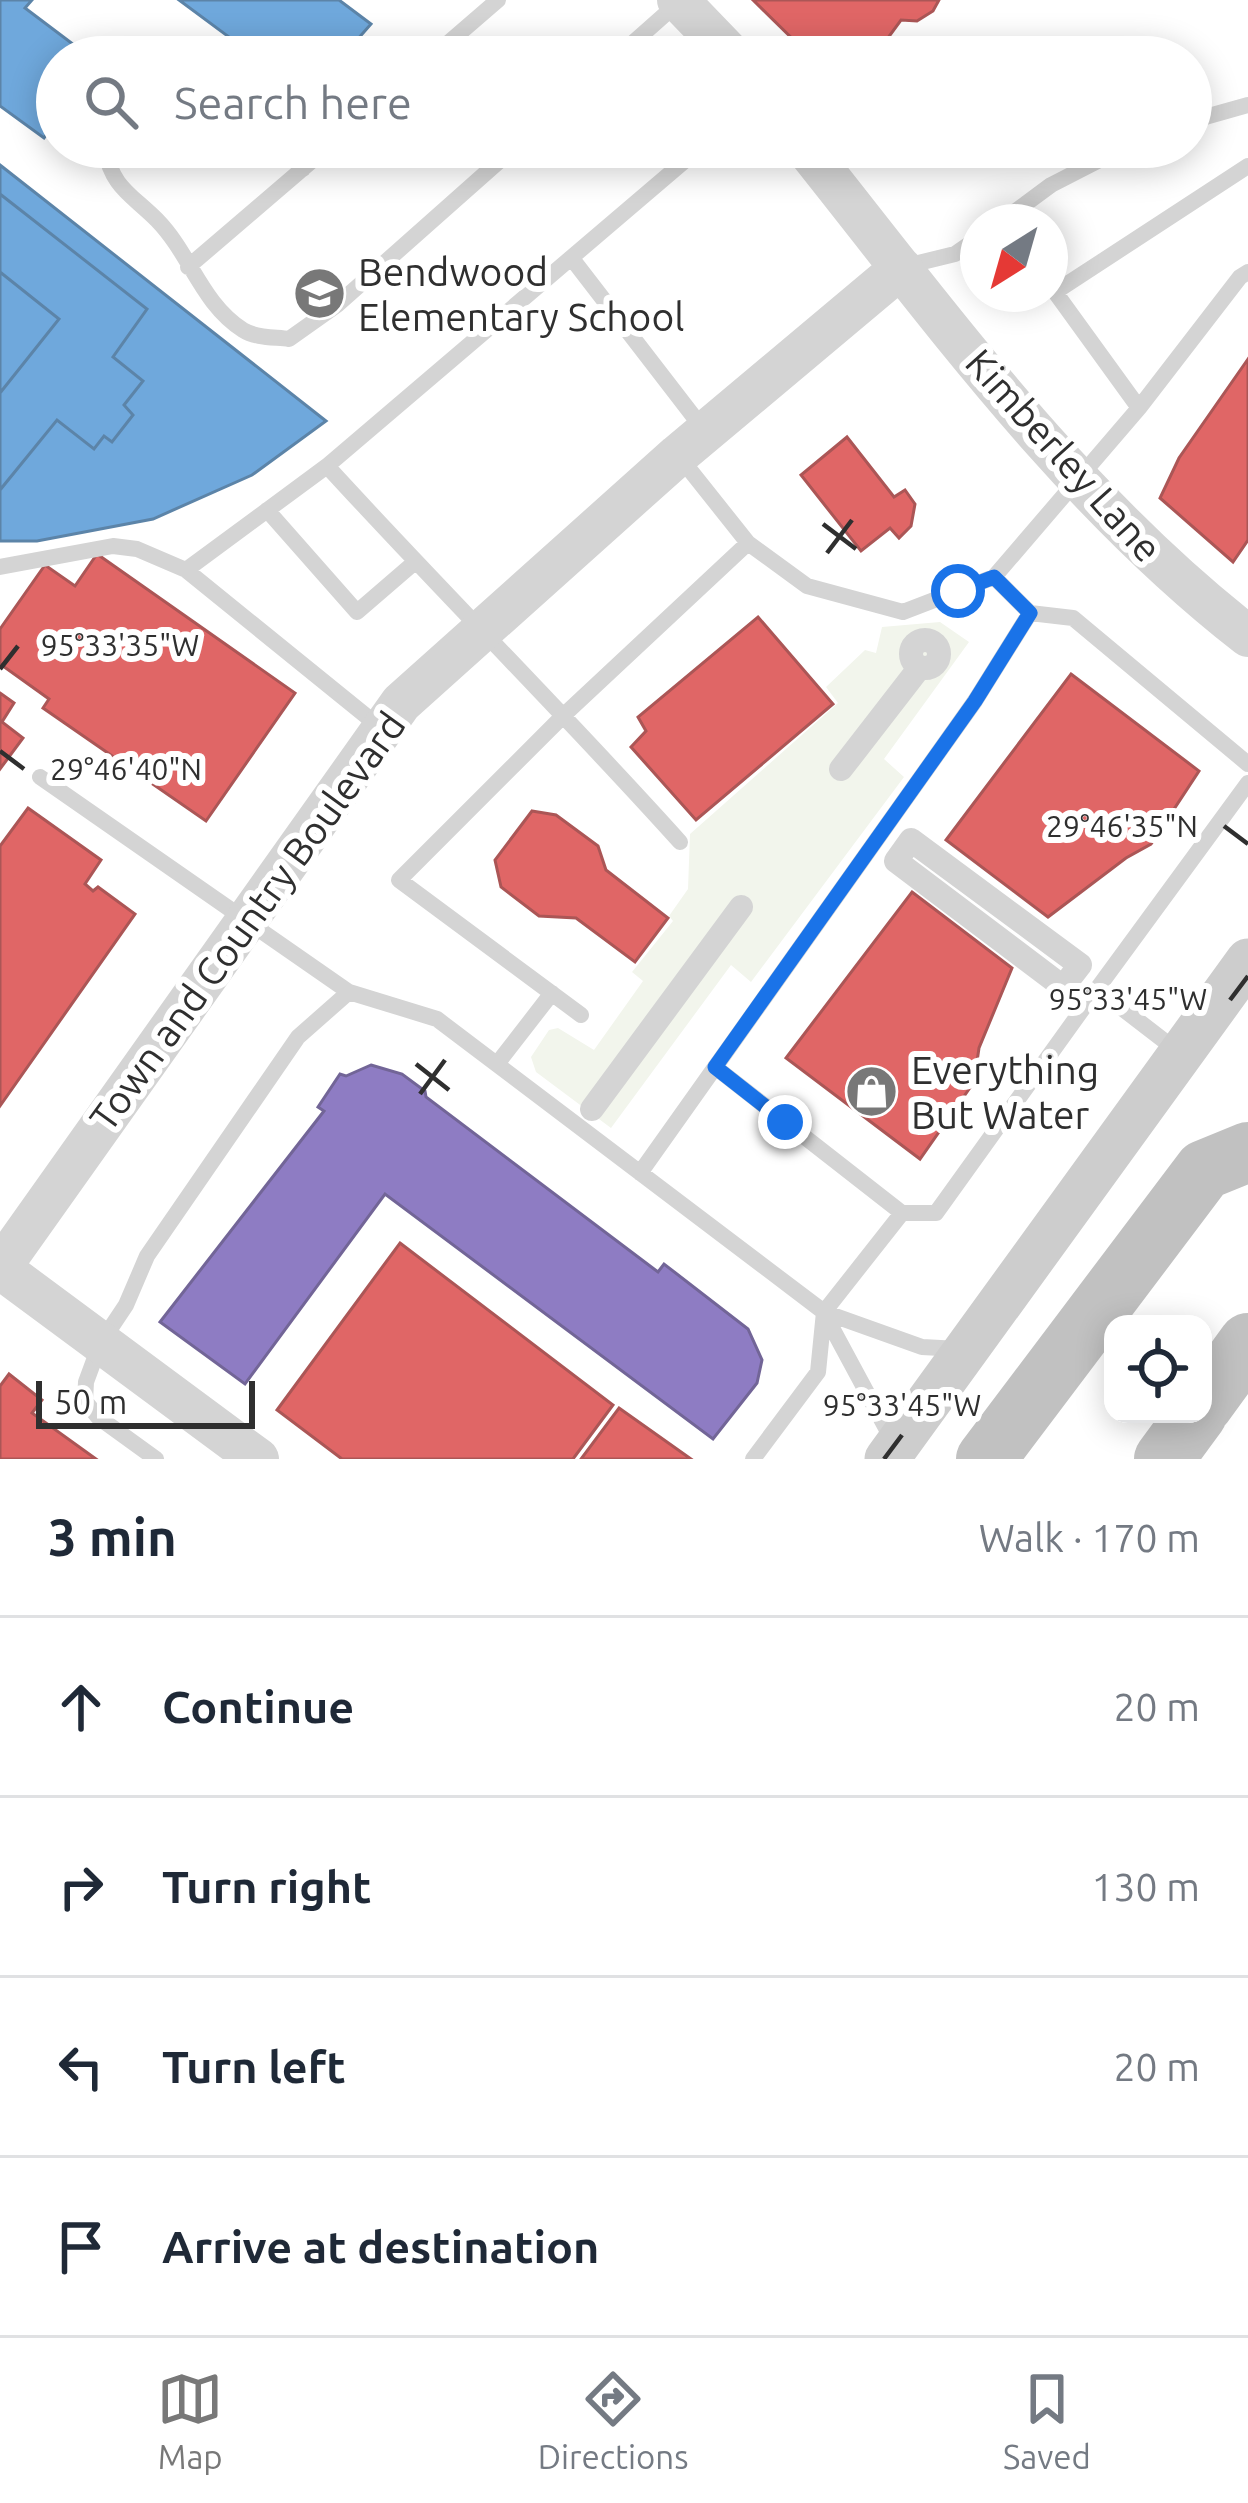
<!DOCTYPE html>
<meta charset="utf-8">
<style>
body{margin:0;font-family:Ubuntu,sans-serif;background:#f6f6f7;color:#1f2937}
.controls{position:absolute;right:36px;bottom:36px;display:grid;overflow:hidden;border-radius:24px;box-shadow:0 6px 30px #0003}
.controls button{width:108px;height:108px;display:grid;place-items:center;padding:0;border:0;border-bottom:3px solid #e0e1e3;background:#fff;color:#1f2937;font:60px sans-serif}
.compass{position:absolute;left:960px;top:204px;width:108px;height:108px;border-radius:50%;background:#fff;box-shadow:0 6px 30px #0003;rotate:217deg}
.scale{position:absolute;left:36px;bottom:30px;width:219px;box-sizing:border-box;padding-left:12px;border:6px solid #2f2f2f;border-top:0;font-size:33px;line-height:42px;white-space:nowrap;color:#2f2f2f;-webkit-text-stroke:9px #fff;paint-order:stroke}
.stop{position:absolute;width:36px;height:36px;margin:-27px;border:9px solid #1a73e8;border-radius:50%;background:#fff}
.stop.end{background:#1a73e8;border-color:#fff;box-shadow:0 3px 12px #0008}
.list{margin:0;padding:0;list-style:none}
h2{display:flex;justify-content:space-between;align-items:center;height:156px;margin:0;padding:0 48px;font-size:51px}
h2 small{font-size:39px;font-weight:400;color:#747a83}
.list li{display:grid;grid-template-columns:78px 1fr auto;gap:36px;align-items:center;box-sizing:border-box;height:180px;padding:0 48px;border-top:3px solid #e0e1e3}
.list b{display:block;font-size:45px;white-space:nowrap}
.list em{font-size:39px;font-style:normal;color:#747a83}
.icon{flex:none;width:66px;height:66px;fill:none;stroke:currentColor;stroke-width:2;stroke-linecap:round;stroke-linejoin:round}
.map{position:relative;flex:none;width:1248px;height:1459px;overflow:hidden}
.search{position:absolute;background:#fff;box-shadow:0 6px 30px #0003;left:36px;right:36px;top:36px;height:132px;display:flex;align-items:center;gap:30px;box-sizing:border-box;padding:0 42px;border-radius:66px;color:#747a83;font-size:45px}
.sheet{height:876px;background:#fff}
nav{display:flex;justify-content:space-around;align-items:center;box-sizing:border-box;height:168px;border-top:3px solid #e0e1e3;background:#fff;font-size:33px;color:#747a83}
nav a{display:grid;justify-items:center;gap:6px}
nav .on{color:#787878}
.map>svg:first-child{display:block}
</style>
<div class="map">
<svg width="1248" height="1459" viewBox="0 0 1248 1459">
<rect width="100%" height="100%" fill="#fff"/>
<path fill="#f2f5ec" d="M940 622 969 642 884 759 904 777 751 982 731 965 611 1128 536 1072 531 1057 549 1030 558 1028 594 1050 643 981 632 972 673 921 669 916 688 889 690 834 838 703 826 687 865 650 876 653 882 627Z"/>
<path fill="#e06666" stroke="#ab5656" stroke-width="3" d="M753 0H939L933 11 917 21 901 20 874 57H811Z
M1248 359V540L1233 562 1160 498 1179 458Z
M847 437 894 497 905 490 915 504 911 526 899 538 890 528 861 551 801 475Z
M97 554 295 693 206 821 43 708 49 699 0 664V629L45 565 75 586Z
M758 617 833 704 696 820 631 747 646 731 638 717Z
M1071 674 1199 771 1151 844 1126 858 1048 917 946 840Z
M0 693 14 703 2 722 23 738 0 769Z
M28 808 101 860 85 884 93 891 98 887 135 914 0 1106V846Z
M532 811 556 815 598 846 606 870 668 918 635 962 576 918 539 916 501 887 495 860Z
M912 892 1012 968 979 1048 974 1082 920 1159 786 1058Z
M400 1243 613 1405 573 1459H342L277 1410Z
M9 1374 42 1400 32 1413 96 1459H0V1386Z
M619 1408 691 1459H581Z"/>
<path fill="#8e7cc3" stroke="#726597" stroke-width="3" d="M371 1065 402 1074 425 1091 426 1097 658 1272 664 1264 748 1329 762 1360 757 1383 713 1439 385 1194 245 1384 160 1322 324 1111 318 1107 340 1074 346 1076Z"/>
<path fill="#6fa8dc" stroke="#5c84a8" stroke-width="3" d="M0 0H32L25 8 90 57H57V121L44 138 0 106Z
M179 0H339L371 24 342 57H256Z
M0 165 326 421 252 475 153 519 37 541H0Z
M0 194 147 309 113 357 143 381 124 405 133 415 112 442 104 436 94 449 57 420 0 490V393L59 319 0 272Z"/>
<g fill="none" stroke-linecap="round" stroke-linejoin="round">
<path stroke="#d4d4d4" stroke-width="16" d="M432 57 498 0
M617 57 679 2
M1191 121 1248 105
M104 147C113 189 130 193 157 220 191 255 201 303 243 330 255 338 275 337 289 339L337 305 515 147
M280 147 303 169
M1248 166 1055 292 1139 408 994 577 1030 613 1073 618 1248 764
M1001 222 1051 185 1125 147
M573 260 704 430
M188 267 328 147
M902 267 955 254 978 238
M1139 408 1240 277 1248 272
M678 455 748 543 807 586 903 612 994 577
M327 466C443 593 565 714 680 842
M267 510 357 612 415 562
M0 567 113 546 137 549 186 570 381 728
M186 570 327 466 701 147
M40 777 349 992 437 1019 824 1312 922 1347 959 1349
M581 1015 399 880 565 714 748 543
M1180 1053 1097 989 1248 783
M497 1064 552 993
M715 1067 902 1213
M640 1173 975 701 1030 613
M824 1313 894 1443
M156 1459 98 1417 85 1401 86 1382 100 1344 126 1305 147 1256 298 1037 349 992
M753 1459 818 1372 824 1312 902 1213H936L1097 989"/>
<path stroke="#d4d4d4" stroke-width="24" d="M911 654a14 14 0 1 1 28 0a14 14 0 1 1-28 0Z
M841 769 920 667
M911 840 1080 965 1063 987 896 861Z
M592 1109 741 907"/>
<path stroke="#d4d4d4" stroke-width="42" d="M678 0 733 57
M805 147C942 319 1073 500 1248 636
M258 1459 0 1268 401 703 678 455 901 268"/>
<path stroke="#cdcdcd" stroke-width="45" d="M887 1459 1248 961"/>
<path stroke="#c1c1c1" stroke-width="60" d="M1203 1405 1248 1343
M986 1459 1204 1170 1248 1152
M1164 1459 1197 1414"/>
</g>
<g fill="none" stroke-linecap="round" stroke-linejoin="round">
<path stroke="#1a73e8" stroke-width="15" d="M785 1122 715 1067 975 701 1030 613 994 577 958 591"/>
</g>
<path fill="none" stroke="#2f2f2f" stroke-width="4.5" d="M823 524 856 549M827 553 852 520M0 669 18 646M0 751 24 769M1224 826 1248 844M1230 1000 1248 976M416 1064 449 1090M420 1094 445 1060M884 1459 902 1435"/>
<defs>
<symbol id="school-disc" viewBox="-11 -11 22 22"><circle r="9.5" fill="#787878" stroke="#fff"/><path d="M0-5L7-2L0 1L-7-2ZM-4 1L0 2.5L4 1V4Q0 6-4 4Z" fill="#fff"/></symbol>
<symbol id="shop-disc" viewBox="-11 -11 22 22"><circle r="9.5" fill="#787878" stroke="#fff"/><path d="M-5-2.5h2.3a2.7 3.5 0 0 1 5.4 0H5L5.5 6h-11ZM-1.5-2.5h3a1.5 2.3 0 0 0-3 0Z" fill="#fff"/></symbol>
</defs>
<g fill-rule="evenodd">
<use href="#school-disc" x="290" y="264" width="59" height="59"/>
<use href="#shop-disc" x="842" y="1062" width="59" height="59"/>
</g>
<g text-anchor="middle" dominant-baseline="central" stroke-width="12" stroke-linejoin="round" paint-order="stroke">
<g font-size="39" fill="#2f2f2f" stroke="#fff" text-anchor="start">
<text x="358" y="271">Bendwood<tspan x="358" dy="45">Elementary School</tspan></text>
<text x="911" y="1069">Everything<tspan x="911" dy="45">But Water</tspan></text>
</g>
<g font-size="39" fill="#2f2f2f" stroke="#fff">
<text transform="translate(1064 455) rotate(48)">Kimberley Lane</text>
<text transform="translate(247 921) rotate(-54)">Town and Country Boulevard</text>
</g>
</g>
<g font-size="30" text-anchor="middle" fill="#2f2f2f" stroke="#fff" stroke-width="12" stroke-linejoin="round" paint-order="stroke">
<text x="120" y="656">95°33'35"W</text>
<text x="126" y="780">29°46'40"N</text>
<text x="1122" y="837">29°46'35"N</text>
<text x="1128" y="1010">95°33'45"W</text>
<text x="902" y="1416">95°33'45"W</text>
</g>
</svg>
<div class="controls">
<button><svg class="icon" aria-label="locate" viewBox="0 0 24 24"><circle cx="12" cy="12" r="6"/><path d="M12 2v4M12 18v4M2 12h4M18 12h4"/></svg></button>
</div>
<svg class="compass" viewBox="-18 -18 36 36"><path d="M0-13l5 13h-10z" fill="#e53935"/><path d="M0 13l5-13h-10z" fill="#747a83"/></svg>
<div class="scale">50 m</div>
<div class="stop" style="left:958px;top:591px"></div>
<div class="stop end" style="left:785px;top:1122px"></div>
<div class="search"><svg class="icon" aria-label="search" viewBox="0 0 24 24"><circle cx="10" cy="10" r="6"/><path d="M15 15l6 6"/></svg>Search here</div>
</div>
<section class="sheet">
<h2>3 min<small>Walk · 170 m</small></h2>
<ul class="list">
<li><svg class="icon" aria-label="ahead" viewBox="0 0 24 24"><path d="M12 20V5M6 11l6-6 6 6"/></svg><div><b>Continue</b></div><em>20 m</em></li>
<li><svg class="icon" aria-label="right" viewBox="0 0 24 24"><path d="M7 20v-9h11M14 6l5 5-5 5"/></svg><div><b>Turn right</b></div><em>130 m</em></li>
<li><svg class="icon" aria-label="left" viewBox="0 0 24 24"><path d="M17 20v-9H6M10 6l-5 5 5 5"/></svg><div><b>Turn left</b></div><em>20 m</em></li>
<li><svg class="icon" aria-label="arrive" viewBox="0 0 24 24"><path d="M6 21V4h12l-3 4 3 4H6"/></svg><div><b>Arrive at destination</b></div></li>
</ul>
</section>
<nav>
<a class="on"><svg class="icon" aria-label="map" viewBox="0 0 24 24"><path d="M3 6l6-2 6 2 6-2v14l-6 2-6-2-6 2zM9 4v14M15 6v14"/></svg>Map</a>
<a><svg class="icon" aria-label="directions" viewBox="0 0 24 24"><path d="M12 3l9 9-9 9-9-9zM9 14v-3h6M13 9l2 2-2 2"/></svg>Directions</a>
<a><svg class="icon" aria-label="saved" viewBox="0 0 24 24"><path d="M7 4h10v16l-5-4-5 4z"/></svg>Saved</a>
</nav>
